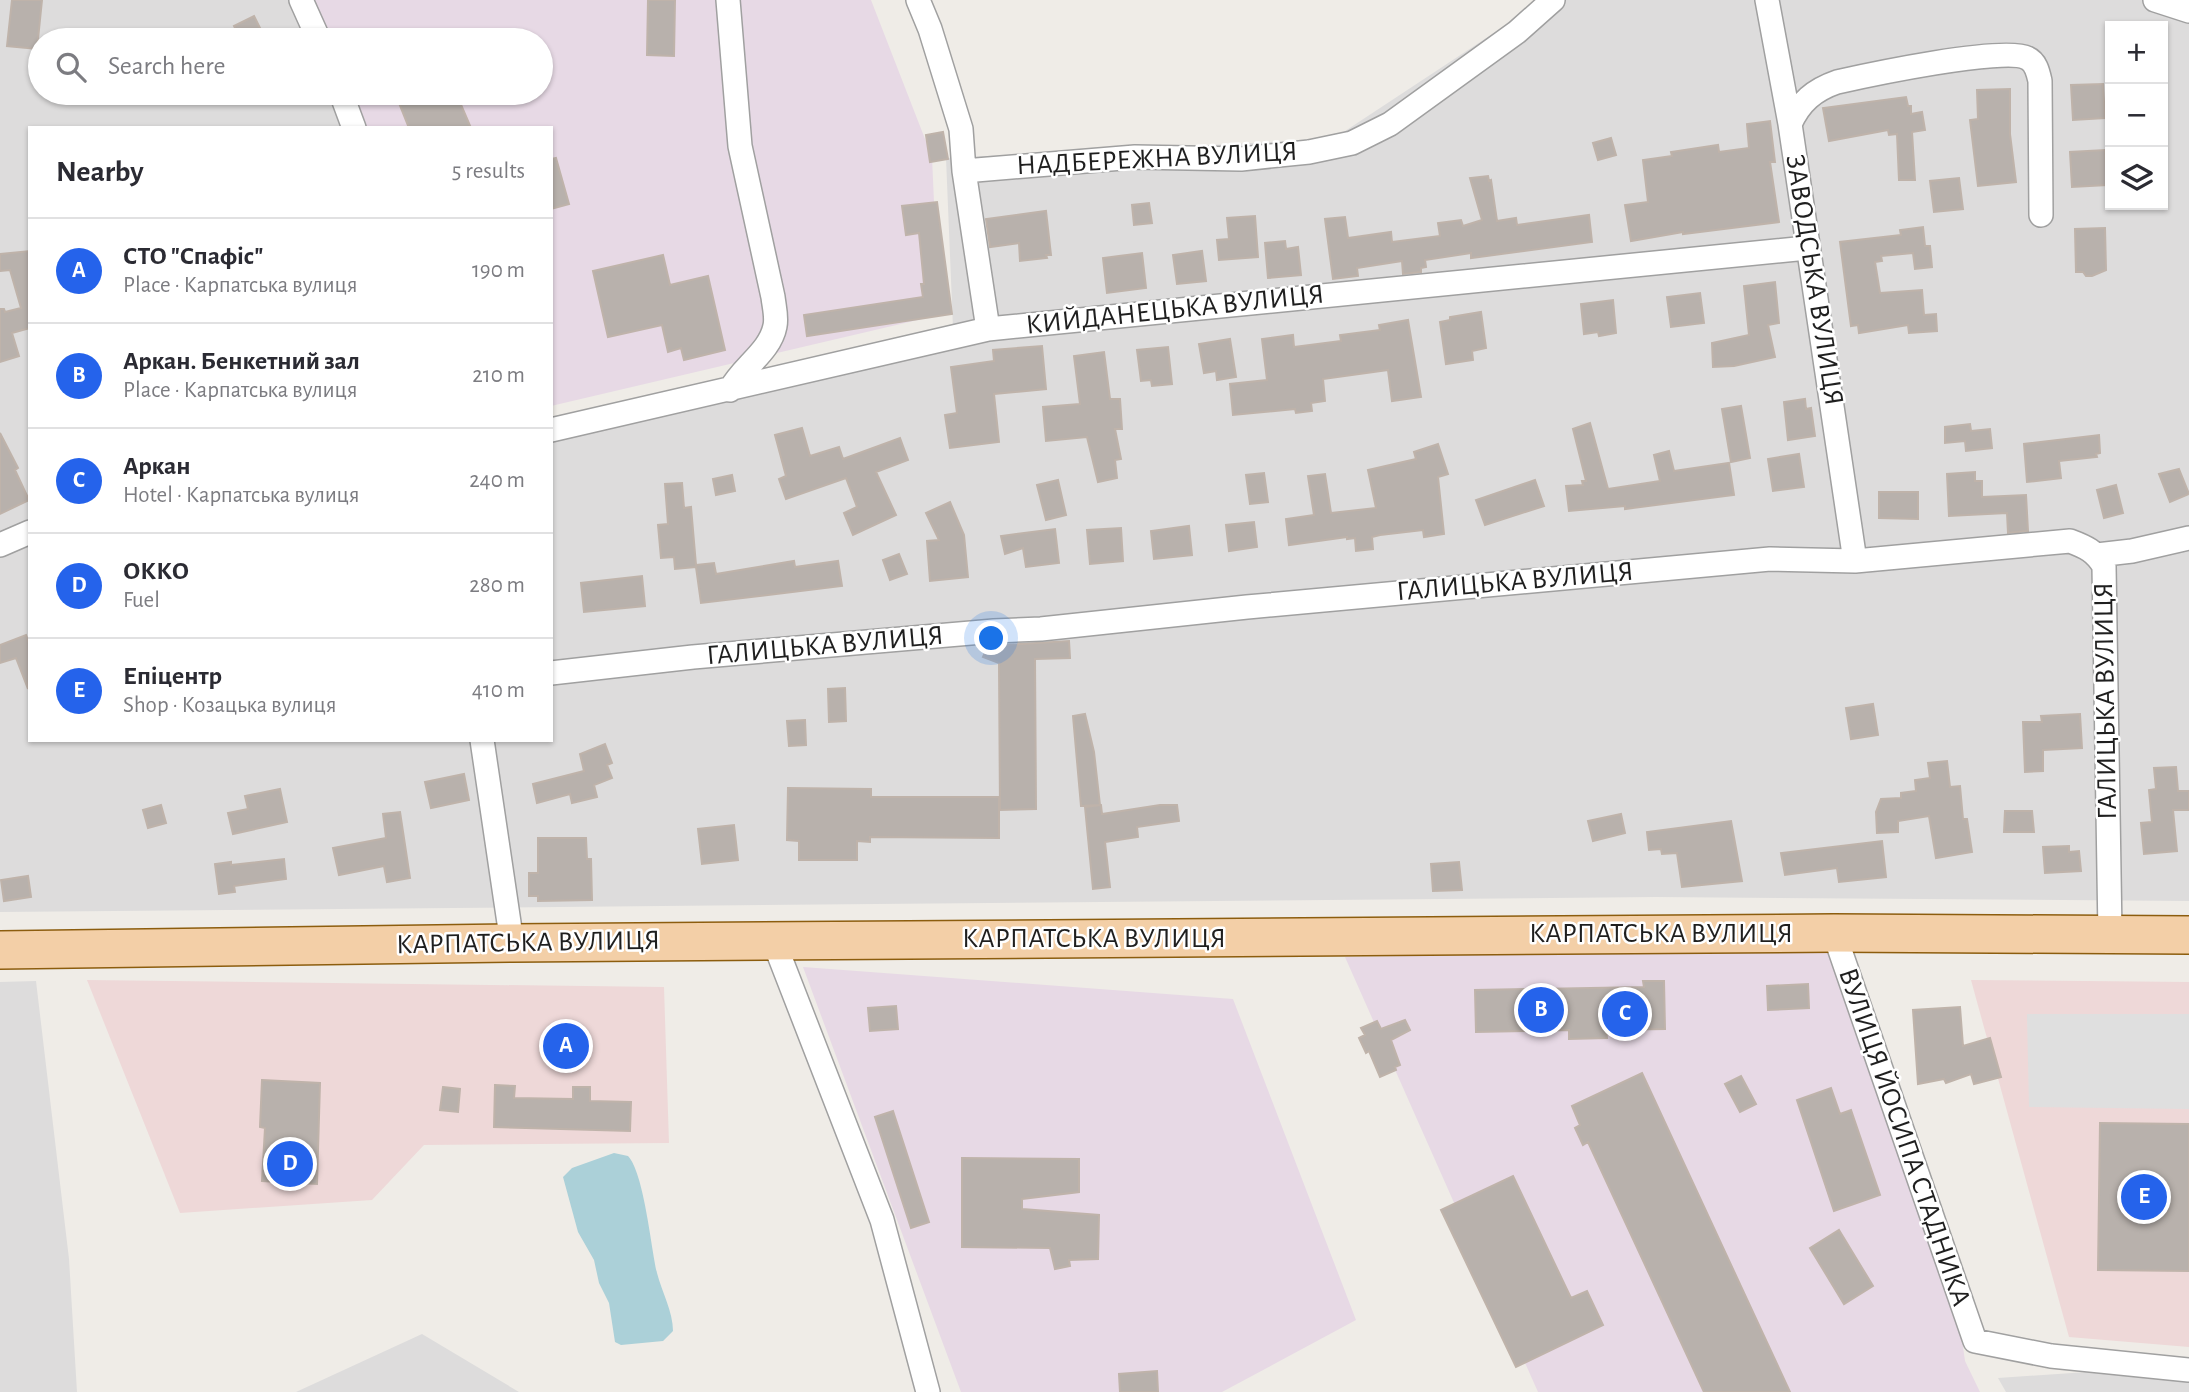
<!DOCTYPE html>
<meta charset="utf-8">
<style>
body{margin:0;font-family:"Alegreya Sans",sans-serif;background:#f7f7f7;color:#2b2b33}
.controls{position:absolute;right:21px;top:21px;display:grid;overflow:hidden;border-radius:0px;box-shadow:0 2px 5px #0004}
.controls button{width:63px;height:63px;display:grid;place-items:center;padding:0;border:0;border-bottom:2px solid #e1e1e2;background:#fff;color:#2b2b33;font:35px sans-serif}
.you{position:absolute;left:992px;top:639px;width:24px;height:24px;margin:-18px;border:5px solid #fff;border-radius:50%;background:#1a73e8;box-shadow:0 0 0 10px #1a73e833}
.badge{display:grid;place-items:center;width:46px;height:46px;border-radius:50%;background:#2563eb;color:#fff;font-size:23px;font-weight:700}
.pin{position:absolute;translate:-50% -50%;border:4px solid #fff;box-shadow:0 2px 7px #0006}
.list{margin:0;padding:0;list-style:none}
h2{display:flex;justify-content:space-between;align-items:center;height:91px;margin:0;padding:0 28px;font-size:30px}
h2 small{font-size:23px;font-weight:400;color:#7c7c81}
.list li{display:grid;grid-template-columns:46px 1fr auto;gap:21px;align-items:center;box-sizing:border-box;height:105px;padding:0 28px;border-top:2px solid #e1e1e2}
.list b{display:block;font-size:26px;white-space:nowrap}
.list p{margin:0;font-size:23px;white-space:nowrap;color:#7c7c81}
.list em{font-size:23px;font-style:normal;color:#7c7c81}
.icon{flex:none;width:38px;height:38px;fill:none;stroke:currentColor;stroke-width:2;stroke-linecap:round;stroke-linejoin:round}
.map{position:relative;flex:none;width:2189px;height:1392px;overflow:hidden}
.search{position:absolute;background:#fff;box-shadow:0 2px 5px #0004;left:28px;top:28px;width:525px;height:77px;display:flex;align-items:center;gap:18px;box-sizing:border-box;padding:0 24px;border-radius:38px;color:#7c7c81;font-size:26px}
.panel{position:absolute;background:#fff;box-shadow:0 2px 5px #0004;left:28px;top:126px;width:525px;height:616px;border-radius:0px}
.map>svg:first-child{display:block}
</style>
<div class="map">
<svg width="2189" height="1392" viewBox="0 0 2189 1392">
<rect width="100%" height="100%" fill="#efece7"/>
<path fill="#dddcdc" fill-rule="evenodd" d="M0 0H292L309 40H40V93H332L348 128H30V740H551V417L953 328 946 158 1333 139 1544 0H2189V901L1656 897 0 912ZM2110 26H2163V205H2110Z
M36 981 69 1259 77 1392H0V982Z
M422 1334 519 1392H296Z
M2189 1365V1392H2006L1998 1378Z"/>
<path fill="#eed8d8" d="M87 980 664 987 669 1143 424 1145 372 1200 180 1213Z
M1971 980 2189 982V1347L2069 1337Z"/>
<path fill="#e7d9e5" d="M312 0H871L932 157 939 315 551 406V128H366L351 93H541V40H329Z
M1696 951H1837L1956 1298 1965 1361 1980 1392H1538L1345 957Z
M803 967 1233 999 1356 1320 1222 1392H961Z"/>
<path fill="#dfdfdf" d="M2027 1014H2189V1109L2029 1107Z"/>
<path fill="#abd0d8" d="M614 1153 628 1156C644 1173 651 1247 657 1273 662 1292 673 1312 673 1331L663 1341 621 1345 615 1342 609 1303 599 1283 594 1260 578 1232 563 1177 572 1168Z"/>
<path fill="#b8b1ac" stroke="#bfb3aa" stroke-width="2" d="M12 0H42L37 49 7 46Z
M648 0H675L674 56 647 55Z
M254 16 266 40H241L234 26Z
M2103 84 2105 118 2073 120 2071 85Z
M2010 89V134L2016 182 1978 186 1970 120 1978 119 1977 90Z
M395 93H456L471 128H409Z
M1906 97 1908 106H1911V114L1922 112 1925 130 1912 132 1915 180H1899L1897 134 1889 135 1888 130 1829 141 1823 108Z
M1770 121 1775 162H1770L1779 222 1683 234V232L1631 241 1625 205 1648 202 1643 160 1672 156 1671 152 1718 145 1719 152 1749 148 1747 124Z
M943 132 948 159 930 162 926 135Z
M1611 138 1616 155 1598 160 1593 143Z
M2105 150 2107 185 2072 187 2070 152Z
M556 158 569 204 551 209V159Z
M1488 176 1489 181 1491 180 1497 221 1516 218 1517 225 1589 215 1592 242 1471 258V253L1425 260 1426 267 1421 268V272L1403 274 1402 261 1357 268 1358 276 1333 279 1325 219 1345 217 1348 238 1391 232 1392 242 1440 236 1438 223 1461 220 1463 226 1482 220 1470 178Z
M1959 178 1963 209 1934 212 1930 181Z
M937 202 952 314 807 336 804 315 923 297 921 284H924L919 233 906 235 902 206Z
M1149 203 1152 223 1134 225 1132 205Z
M1046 211 1051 255H1046L1047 258 1020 261 1019 243 990 247 986 219Z
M1255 216 1258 257 1219 260 1217 240 1229 239 1227 218Z
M1923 227 1925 246H1930L1932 267 1915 269 1913 253 1881 256 1882 261 1875 262 1880 293 1922 290 1924 315 1936 314 1937 331 1909 333 1908 325 1859 333 1858 325 1851 326 1840 242 1901 235 1900 230Z
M2105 228 2106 270 2092 276H2086L2083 272H2076L2075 229Z
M1285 241 1286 249 1298 247 1301 275 1268 278 1265 243Z
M30 251V328L12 333 19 356 0 362V309H4L5 312 21 308 10 270 0 271V254Z
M1202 251 1206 281 1177 284 1173 255Z
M1142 253 1146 288 1107 293 1103 258Z
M663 255 670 285 708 276 725 350 684 360 681 348 668 352 662 325 608 337 593 271Z
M1775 282 1779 323 1768 325 1775 357 1734 366 1713 367 1712 343 1749 335 1744 286Z
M1700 293 1704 323 1671 327 1667 297Z
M1613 300 1616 333 1599 336 1598 332 1584 334 1581 304Z
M1481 312 1486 348 1472 351 1473 360 1446 364 1440 322 1450 320V317Z
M1408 320 1421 397 1392 401 1388 370 1323 379 1325 401 1311 403 1312 411 1296 413 1295 409 1233 415 1230 384 1267 380 1262 339 1293 335 1294 347 1341 341 1340 335 1380 330 1379 325Z
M1230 339 1236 377 1217 380 1216 371 1204 373 1199 344Z
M1042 346 1046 389 994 394 999 442 950 448 945 415 957 413 951 367 994 361 993 350Z
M1168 347 1172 384 1152 386 1151 380 1141 381 1137 350Z
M1104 352 1110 399H1120L1122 429H1115L1121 459 1115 460 1117 478 1098 482 1087 437 1046 441 1043 407 1080 404 1074 356Z
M1805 399 1806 409 1811 408 1815 436 1788 440 1784 402Z
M1741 406 1750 458 1731 462 1722 409Z
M1590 423 1608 489 1660 481 1654 455 1669 451 1674 471 1729 463 1734 495 1625 509V506L1569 511 1566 486 1583 485 1582 481H1586L1573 429Z
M1970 424 1971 431 1990 429 1992 448 1966 451 1965 441 1945 443V427Z
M802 428 810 456 839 447 843 459 900 438 908 460 876 472 896 515 853 535 844 513 857 507 846 478 786 499 779 479 786 476 775 435Z
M0 433 18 468 15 470 29 500 0 514Z
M2099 435 2100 453 2096 454 2097 457 2059 461 2061 478 2027 482 2024 444Z
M1438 444 1448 474 1438 477 1444 534 1424 537 1423 530 1380 535 1372 537 1373 549 1356 551 1355 538 1347 539V537L1289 545 1286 519 1314 515 1308 476 1325 474 1331 513 1376 508 1368 470 1416 459 1414 452Z
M1799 454 1804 487 1773 491 1768 459Z
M2179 469 2189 494 2170 502 2159 474Z
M1975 472V481H1982V497L2026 495 2028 531 2008 533 2007 513 1949 516 1947 474Z
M1264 473 1268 502 1250 504 1246 475Z
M732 475 735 491 716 495 713 479Z
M1058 480 1066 515 1046 520 1037 485Z
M1535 480 1544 506 1485 525 1476 500Z
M682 483 684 508 691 507 696 565 714 563 716 574 794 561 795 567 838 561 842 586 701 603 696 567 675 569 674 557 661 558 658 525 668 524 665 484Z
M2116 485 2123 513 2104 518 2097 490Z
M1879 492H1918V519L1879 518Z
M950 502 964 535 968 577 930 581 927 541 939 540 926 513Z
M1254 522 1257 547 1229 551 1226 525Z
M1189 526 1192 555 1154 559 1151 531Z
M1121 528 1123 561 1090 564 1087 530Z
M1055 529 1059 563 1026 567 1023 548 1005 554 1001 536Z
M899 554 907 574 890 580 883 560Z
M642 576 645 606 584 612 581 583Z
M26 635 30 646 28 689 16 658 0 663V645Z
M1069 641 1070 658 1035 659 1036 809 1000 810 999 663 983 657 988 646Z
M845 688 846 721 829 722 828 689Z
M1873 704 1878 735 1851 739 1846 708Z
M1085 714 1094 752 1100 805 1081 806 1073 716Z
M2080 714 2082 748 2043 750V771L2025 772 2023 722H2042L2041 716Z
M805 720 806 745 789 746 787 721Z
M605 744 612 763 607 765 612 778 594 785 597 797 572 803 570 794 537 803 533 784 584 771 580 754Z
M1947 761 1950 787 1960 786 1963 819H1967L1972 852 1936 858 1929 816 1898 821V832L1877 833 1876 812 1881 799 1901 798V793L1916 791 1915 780 1930 778 1928 763Z
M2176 767 2178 791H2189V810H2173L2177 851 2144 854 2141 823 2152 822 2149 790 2156 789 2154 768Z
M464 774 469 800 431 808 425 782Z
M788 788 871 789V797H999V838L870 837V842L857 841V860H799V841L787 840Z
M280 789 287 822 233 834 228 813 248 809 245 796Z
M161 805 166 823 148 828 143 810Z
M1101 805 1102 814 1160 805H1177L1179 821 1137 827 1138 837 1105 842 1110 887 1093 889 1085 807Z
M2005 811H2032L2034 832H2004Z
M400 812 410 878 387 882 384 866 339 875 333 848 386 838 383 814Z
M1621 814 1625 833 1593 841 1588 821Z
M1731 821 1742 881 1682 887 1677 853 1662 854 1661 849 1649 850 1647 832Z
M734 825 738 860 702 864 698 829Z
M538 838H586L587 859H591L592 900 538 901V896H529V873H538Z
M1882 841 1886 877 1839 882 1837 868 1785 875 1781 853Z
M2069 846V852L2079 851 2081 871 2045 873 2043 847Z
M284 859 286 879 234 886 235 892 219 894 215 864 231 862V865Z
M1459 862 1462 890 1433 891 1431 864Z
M28 876 31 897 4 901 1 880Z
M1643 981H1664L1665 1029 1606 1030 1607 1038 1569 1039V1030L1476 1032 1475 990 1644 987Z
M1808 984 1809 1008 1768 1010 1767 986Z
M896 1006 898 1029 870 1031 868 1008Z
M1960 1007 1963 1046 1990 1038 2001 1077 1974 1084 1971 1074 1946 1083 1944 1079 1918 1084 1913 1010Z
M1405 1020 1410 1030 1391 1040 1400 1065 1395 1067 1396 1070 1380 1077 1369 1051 1366 1053 1359 1038 1365 1035 1361 1028 1377 1021 1381 1029Z
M550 1029H582L581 1064 550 1063Z
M1642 1073 1790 1392H1704L1588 1142 1583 1145 1575 1128 1580 1125 1572 1106Z
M1741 1076 1756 1104 1740 1112 1725 1084Z
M262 1080 320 1083 317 1184 262 1181 265 1128 260 1127Z
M495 1085 515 1086 514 1098 573 1099V1087H590V1101L631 1102 630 1131 494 1127Z
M443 1087 460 1089 458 1112 440 1110Z
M1831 1088 1840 1114 1851 1110 1880 1195 1834 1211 1797 1100Z
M893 1111 929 1222 911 1228 875 1117Z
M2100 1123 2189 1124V1271L2098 1270Z
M962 1158 1079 1159V1192L1022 1199V1209L1099 1215 1098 1259 1069 1260 1070 1266 1055 1269 1050 1248 962 1247Z
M1513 1176 1571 1298 1587 1291 1603 1325 1516 1367 1441 1210Z
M1839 1230 1873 1286 1844 1304 1810 1248Z
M1157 1371 1158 1392H1120L1119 1374Z"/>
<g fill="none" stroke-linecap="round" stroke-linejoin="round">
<defs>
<path id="minor" d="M301 0 319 40
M728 0 740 146 773 297C774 306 777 317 775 326 770 352 742 367 730 390
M918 0 930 29 961 129 964 171 988 329
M1767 0 1790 124 1855 561
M2155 0 2189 11
M341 93 354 128
M1790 124C1800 102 1814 90 1837 82 1868 75 2004 46 2027 58 2036 62 2038 72 2040 81L2041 215
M964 171 1135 157 1241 159 1309 152 1352 143 1390 124 1517 32 1553 0
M551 430 988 329 1807 248
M0 545 30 532
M2097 555 2132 551 2189 538
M551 673 693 657 994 631 1041 629 1247 607 1770 559 1855 561 2070 541C2086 547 2095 551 2104 566L2110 934
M482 740 512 943
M1834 933 1975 1341 2051 1356 2189 1370
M774 942 882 1220 928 1392"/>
<path id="primary" d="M0 950 512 943 1834 933 2189 935"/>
</defs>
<use href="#minor" stroke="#a0a0a0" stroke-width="26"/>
<use href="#primary" stroke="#8c5d0e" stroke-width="40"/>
<use href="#minor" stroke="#fff" stroke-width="23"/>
<use href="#primary" stroke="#f3cfa7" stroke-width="37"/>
</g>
<g text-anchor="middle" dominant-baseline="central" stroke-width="5" stroke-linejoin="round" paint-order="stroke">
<g font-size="28" fill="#1f1f1f" stroke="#fff">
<text transform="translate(1157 159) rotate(-3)">НАДБЕРЕЖНА ВУЛИЦЯ</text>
<text transform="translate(1814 280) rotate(81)">ЗАВОДСЬКА ВУЛИЦЯ</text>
<text transform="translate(1175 310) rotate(-6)">КИЙДАНЕЦЬКА ВУЛИЦЯ</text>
<text transform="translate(1515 582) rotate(-5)">ГАЛИЦЬКА ВУЛИЦЯ</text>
<text transform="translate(825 646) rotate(-5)">ГАЛИЦЬКА ВУЛИЦЯ</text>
<text transform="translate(2106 701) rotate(-91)">ГАЛИЦЬКА ВУЛИЦЯ</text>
<text x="1661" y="934">КАРПАТСЬКА ВУЛИЦЯ</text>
<text x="1094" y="939">КАРПАТСЬКА ВУЛИЦЯ</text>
<text transform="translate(528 943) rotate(-1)">КАРПАТСЬКА ВУЛИЦЯ</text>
<text transform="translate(1904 1137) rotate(71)">ВУЛИЦЯ ЙОСИПА СТАДНИКА</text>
</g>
</g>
</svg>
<div class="controls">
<button>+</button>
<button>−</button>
<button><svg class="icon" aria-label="layers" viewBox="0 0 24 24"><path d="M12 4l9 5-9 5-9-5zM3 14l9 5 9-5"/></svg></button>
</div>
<div class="you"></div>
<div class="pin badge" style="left:566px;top:1046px">A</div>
<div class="pin badge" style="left:1541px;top:1010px">B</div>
<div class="pin badge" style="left:1625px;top:1014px">C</div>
<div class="pin badge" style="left:290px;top:1164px">D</div>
<div class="pin badge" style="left:2144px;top:1197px">E</div>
<div class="search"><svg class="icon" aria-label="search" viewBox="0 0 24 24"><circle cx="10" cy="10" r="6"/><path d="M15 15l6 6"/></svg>Search here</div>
<section class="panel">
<h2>Nearby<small>5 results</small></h2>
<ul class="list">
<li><span class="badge">A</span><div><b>СТО &quot;Спафіс&quot;</b><p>Place · Карпатська вулиця</p></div><em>190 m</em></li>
<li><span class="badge">B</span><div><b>Аркан. Бенкетний зал</b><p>Place · Карпатська вулиця</p></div><em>210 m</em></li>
<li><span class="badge">C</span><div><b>Аркан</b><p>Hotel · Карпатська вулиця</p></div><em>240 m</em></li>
<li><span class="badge">D</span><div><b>ОККО</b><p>Fuel</p></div><em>280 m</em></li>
<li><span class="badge">E</span><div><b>Епіцентр</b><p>Shop · Козацька вулиця</p></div><em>410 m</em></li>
</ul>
</section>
</div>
